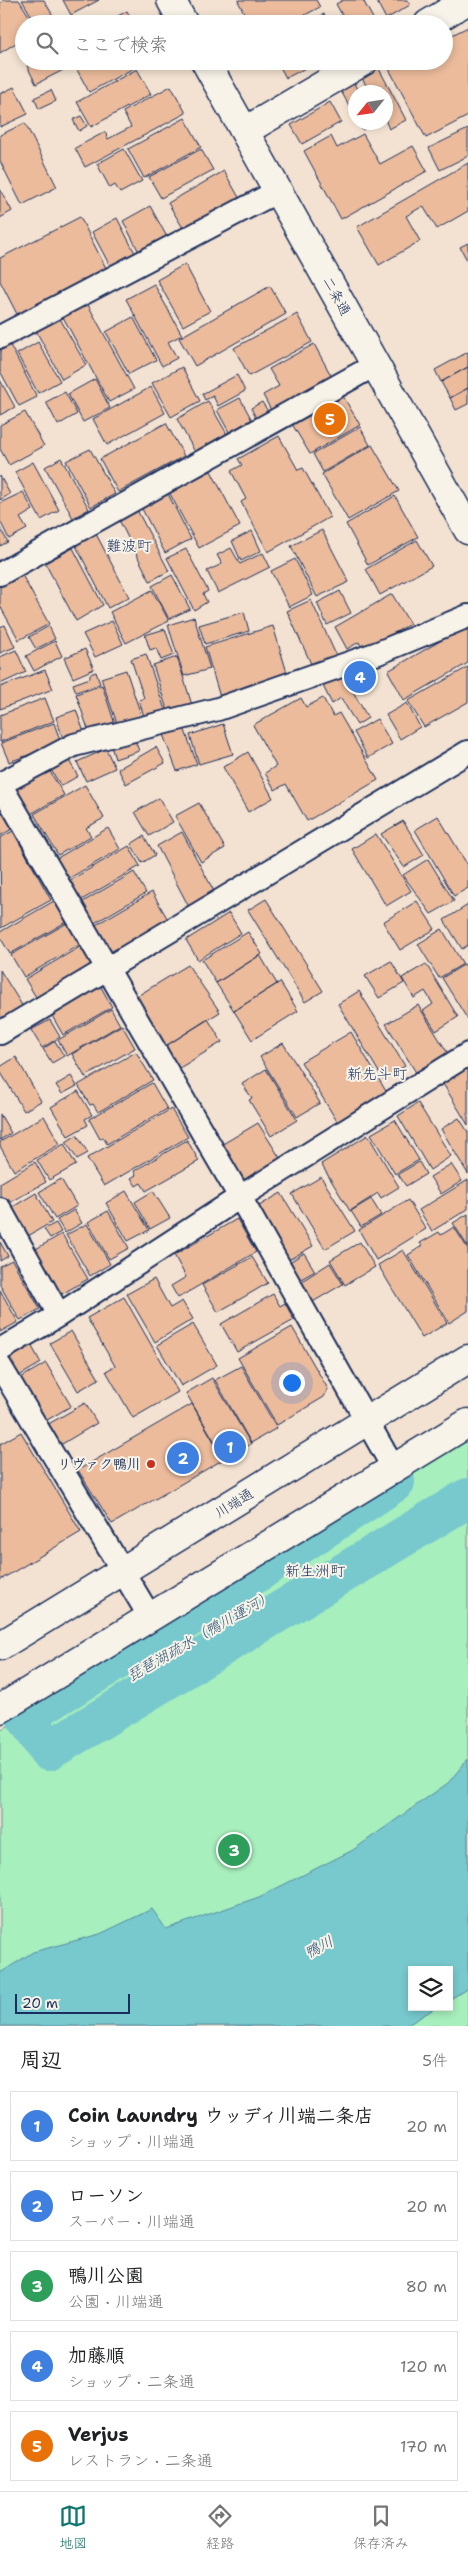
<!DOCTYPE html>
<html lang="ja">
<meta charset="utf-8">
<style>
body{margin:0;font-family:"Shantell Sans","Klee One",sans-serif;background:#f2f2f2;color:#202124}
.controls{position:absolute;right:15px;bottom:15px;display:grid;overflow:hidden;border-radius:0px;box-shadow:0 2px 8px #0003}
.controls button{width:45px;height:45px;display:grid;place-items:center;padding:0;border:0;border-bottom:1px solid #e0e0e0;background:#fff;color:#202124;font:25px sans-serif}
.compass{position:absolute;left:348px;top:85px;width:45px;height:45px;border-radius:50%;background:#fff;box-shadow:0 2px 8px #0003;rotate:240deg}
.scale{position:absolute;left:15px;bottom:12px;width:115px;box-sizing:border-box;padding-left:5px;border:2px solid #1b2f5e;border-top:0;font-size:14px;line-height:18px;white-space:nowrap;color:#1b2f5e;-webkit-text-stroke:4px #f7f3e8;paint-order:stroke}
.you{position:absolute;left:291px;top:1382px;width:18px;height:18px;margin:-12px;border:4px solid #fff;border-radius:50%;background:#1a73e8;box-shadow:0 0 0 8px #1a73e833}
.badge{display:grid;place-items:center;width:32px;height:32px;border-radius:50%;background:#0f766e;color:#fff;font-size:16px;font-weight:700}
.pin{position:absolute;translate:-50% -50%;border:2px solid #fff;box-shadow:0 1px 5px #0006}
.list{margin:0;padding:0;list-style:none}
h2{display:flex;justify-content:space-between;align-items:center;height:65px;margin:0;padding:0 20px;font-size:21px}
h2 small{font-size:16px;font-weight:400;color:#757577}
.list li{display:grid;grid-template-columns:32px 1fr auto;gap:15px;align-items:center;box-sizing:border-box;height:70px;margin:0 10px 10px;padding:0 10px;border:1px solid #e0e0e0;border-radius:0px}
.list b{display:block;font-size:19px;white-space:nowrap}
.list p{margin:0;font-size:16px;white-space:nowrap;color:#757577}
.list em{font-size:16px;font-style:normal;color:#757577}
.icon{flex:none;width:28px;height:28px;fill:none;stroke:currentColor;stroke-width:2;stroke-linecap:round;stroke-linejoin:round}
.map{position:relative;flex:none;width:468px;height:2026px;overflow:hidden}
.search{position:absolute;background:#fff;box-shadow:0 2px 8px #0003;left:15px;right:15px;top:15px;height:55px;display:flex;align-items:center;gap:12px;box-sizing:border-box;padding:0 18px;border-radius:28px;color:#757577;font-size:19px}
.sheet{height:465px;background:#fff}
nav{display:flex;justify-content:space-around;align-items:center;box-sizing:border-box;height:70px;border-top:1px solid #e0e0e0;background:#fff;font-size:14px;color:#757577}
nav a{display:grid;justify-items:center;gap:2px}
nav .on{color:#0f766e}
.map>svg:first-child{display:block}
</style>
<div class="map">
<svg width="468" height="2026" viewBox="0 0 468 2026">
<rect width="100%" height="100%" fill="#f3e2d1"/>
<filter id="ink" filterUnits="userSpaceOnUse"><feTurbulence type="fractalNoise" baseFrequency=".02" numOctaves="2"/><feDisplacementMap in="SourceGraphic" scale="10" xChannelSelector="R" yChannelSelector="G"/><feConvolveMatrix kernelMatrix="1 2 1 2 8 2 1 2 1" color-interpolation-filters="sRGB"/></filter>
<g filter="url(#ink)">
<path fill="#a7efbd" stroke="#618f8e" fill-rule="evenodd" d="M468 1437V2026H0V1731ZM412 1970H449V2007H412Z"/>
<path fill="#78c9ce" stroke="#538ba1" d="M468 1759V1988L449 2000V1970H412V2007H437L406 2026H0V1973L33 1952 100 1934 152 1909 166 1929 259 1897 353 1850 448 1783Z"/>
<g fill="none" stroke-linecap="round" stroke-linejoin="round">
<path stroke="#78c9ce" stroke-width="40" d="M395 1482 183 1621 25 1715 48 1751 468 1498"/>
</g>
<path fill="#ebbb9c" stroke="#1b2f5e" d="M4 0H19L34 24H24V38L0 53V3Z
M22 0H44L56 21 51 24H36Z
M63 0H99L71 15Z
M240 0H316L320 7 288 24H250L238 1Z
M343 0H363L376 24H347L336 4Z
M376 0H407L410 5 386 19Z
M127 11 133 24H103Z
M324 14 329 24H304Z
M468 27V116L426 138 389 69 404 61H444V39Z
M36 61H69L71 66 36 84 27 66Z
M88 61H147L89 92 76 68Z
M277 61H319L286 78Z
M376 63 406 120 389 129 386 122V92H370L359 73Z
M137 69 151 94 91 127 77 102Z
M354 84 359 92H356V118L341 91Z
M171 86 186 113 85 167 75 148 105 132 108 139 131 127 123 112Z
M14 87 28 114 0 127V94Z
M51 90 56 101 39 109 34 98Z
M330 102 341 122 302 144 291 125Z
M81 116 87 126 79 131 73 120Z
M185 118 201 147 144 178 128 149Z
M358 122H375L376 123 362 130Z
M25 123 57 187 22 205 0 161V135Z
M468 129V156L440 170 429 148Z
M363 134 380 164 413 146 427 171 341 219 304 151 331 136 337 148Z
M124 149 142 181 120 193 115 185 110 188 97 164Z
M201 149 213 170 161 198 149 177Z
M468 163V211L437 229 423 206 406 216 420 241 379 265 357 227Z
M224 171 241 201 186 233 168 203Z
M0 189 12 211 0 218Z
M150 206 167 237 139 252 123 221Z
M80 217 107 270 18 316 0 281V258Z
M117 218 135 253 110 266 92 232Z
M468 243V262L460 247Z
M185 264 210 311 183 326 157 280Z
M154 284 182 335 168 342 177 358 162 366 126 299Z
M270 286 286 314 195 366 179 338Z
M87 303 134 389 109 402 63 317Z
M297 314 312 342 249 376 234 348Z
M58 315 86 365 62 379 34 327Z
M133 317 156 360 129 374 106 332Z
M38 342 60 381 38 393 17 354Z
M314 344 334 381 273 414 263 395 279 386 269 369Z
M10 345 37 397 19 406 0 371V351Z
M468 352V367L441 382 435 370Z
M182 367 200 401 171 417 152 383Z
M468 367V388L450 398 441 382Z
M237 375 245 391 218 406 213 396 205 400 202 394Z
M95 379 110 408 83 422 68 394Z
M0 380 15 407 0 415Z
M151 387 165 413 107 445 93 419Z
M468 388V404L456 410 450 398Z
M65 392 77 414 58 425 46 402Z
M343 396 360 425 310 454 292 424Z
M240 398 253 422 230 434 217 410Z
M208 401 227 434 195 452 177 419Z
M262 402 269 413 257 420 251 408Z
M25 412 44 446 9 465 0 449V425Z
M166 423 184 456 118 492 100 459Z
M360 427 370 445 323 472 313 454Z
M279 436 298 470 303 468 330 517 268 552 241 502 246 499 231 471 242 465 238 459Z
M372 445 399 491 348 520 322 474Z
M90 449 115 494 91 507 66 461Z
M61 458 89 509 73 518 45 467Z
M33 462 59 510 41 520 15 472Z
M211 471 240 526 199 548 169 492Z
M0 476 10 494 0 500Z
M23 492 33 510 20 518 27 529 9 539 0 521V503Z
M168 494 191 539 165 553 141 507Z
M395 496 418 537 368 565 346 524Z
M137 510 169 571 150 581 119 520Z
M0 528 8 542 0 546Z
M322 530 349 582 317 597 291 546Z
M252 531 261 551 241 561 232 541Z
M96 534 129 597 108 608 75 544Z
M417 540 432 566 380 595 366 569Z
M73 548 103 605 76 621 45 563Z
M231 548 240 564 263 553 270 567 218 593 207 571 222 564 217 555Z
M186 549 208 591 203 594 207 602 194 610 167 558Z
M295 559 313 595 289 607 271 571Z
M22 575 49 624 19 640 0 606V587Z
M172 575 190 609 169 619 152 586Z
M152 590 169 621 126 643 110 612Z
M340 591 351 613 327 625 317 603Z
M392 594 410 624 363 651 359 642 347 649 335 627Z
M311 600 336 655 312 666 287 611Z
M244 612 249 631 205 644 199 625Z
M194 617 210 669 184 676 168 625Z
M112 621 123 644 95 657 83 634Z
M5 625 15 647 0 653V627Z
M468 625V663L404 700 388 671Z
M49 626 55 639 36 649 29 637Z
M273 626 288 676 220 697 205 647Z
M165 629 174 655 161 660 156 648 150 650 145 635Z
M55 641 62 656 34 671 26 656Z
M85 649 94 669 73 678 64 658Z
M16 650 26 672 0 684V657Z
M146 654 166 713 145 720 139 700 144 698 131 659Z
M177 657 192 705 168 713 153 665Z
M468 667V702L424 727 408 701Z
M45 670 53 689 0 709V687Z
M126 670 143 721 119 729 101 678Z
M96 672 100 684 76 692 73 684 90 678V674Z
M343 674 368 718 357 725 341 698 332 704 323 686Z
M102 685 115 724 89 732 76 694Z
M45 698 54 721 0 742V715Z
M301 698 306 707 323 698 333 716 339 713 378 780 307 821 286 784 275 790 265 773 276 766 253 725Z
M407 703 420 727 400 739 386 715Z
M76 710 84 732 63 739 56 717Z
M377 719 392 744 368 758 354 732Z
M54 723 61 743 9 762 1 743Z
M223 724 233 754 199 764 190 735Z
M183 725 197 764 177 771 162 732Z
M134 738 139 751 115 759 111 746Z
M156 747 165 763 126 784 118 769Z
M106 749 115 768 86 781 77 762Z
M248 752 273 798 248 812 223 767Z
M68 759 78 776 61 786 51 770Z
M49 770 64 795 29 815 14 790Z
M85 785 104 818 86 828 91 836 58 855 34 814Z
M159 798 173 822 149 836 135 812Z
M199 803 225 848 201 862 175 816Z
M0 807 12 829 0 836Z
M438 816 468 866V888L454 896 415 830Z
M403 821 424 855 404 867 381 834Z
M108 828 120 849 66 880 54 860Z
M13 831 51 900 1 928 0 838Z
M182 832 215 893 189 907 157 846Z
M376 834 411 891 386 906 352 849Z
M144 836 155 855 142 863 131 844Z
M129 846 140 866 78 902 67 882Z
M428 859 454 901 431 914 403 875Z
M134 872 146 893 91 925 79 904Z
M152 892 170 923 110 958 92 927Z
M266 899 323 991 305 1002 248 910Z
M54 901 66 922 10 954 0 937V932Z
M417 901 435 929 400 950 383 922Z
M468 905V945L462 949 444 920Z
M229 913 241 933 198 960 186 940Z
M69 922 81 944 24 977 11 955Z
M442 929 463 964 439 978 418 944Z
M248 932 262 954 216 983 202 960Z
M83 945 97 969 39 1002 25 979Z
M260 955 277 984 234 1011 216 983Z
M391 961 404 983 379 998 365 976Z
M426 964 458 1017 436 1031 423 1011 433 1004 425 991 414 998 402 978Z
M465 964 468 968V1020L442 978Z
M188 965 220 1012 164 1047 134 998Z
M0 970 25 1010 0 1026Z
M280 982 298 1011 252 1040 234 1011Z
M100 985 112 1007 63 1035 51 1014Z
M359 991 405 1066 383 1079 338 1004Z
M418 1005 449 1055 417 1074 386 1024Z
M111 1009 120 1025 67 1056 58 1040Z
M208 1019 222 1042 178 1069 164 1047Z
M50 1020 60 1037 42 1048 31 1030Z
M122 1025 135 1048 85 1077 72 1054Z
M351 1032 387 1093 338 1123 301 1062Z
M55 1041 64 1056 52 1063 43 1049Z
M283 1043 320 1103 297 1117 260 1057Z
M136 1052 153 1080 98 1112 93 1104 90 1105 78 1085Z
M16 1057 41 1101 24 1111 0 1071V1067Z
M468 1067V1125L442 1082Z
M266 1069 297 1120 271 1136 249 1100 252 1098 242 1084Z
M71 1076 77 1086 62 1094 56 1085Z
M152 1083 167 1109 107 1144 103 1137 100 1139 89 1119Z
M78 1091 92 1115 85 1119 88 1125 68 1136 51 1107Z
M418 1103 451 1156 430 1170 398 1116Z
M171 1109 188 1137 104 1186 87 1158Z
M0 1114 11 1133 0 1140Z
M44 1116 60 1144 14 1171 0 1146V1142Z
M459 1118 468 1132V1174L441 1129Z
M395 1120 419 1160 395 1174 371 1134Z
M258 1123 280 1158 243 1181 221 1145Z
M77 1135 88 1153 77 1159 66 1142Z
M368 1135 399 1187 381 1198 378 1193 350 1211 321 1164Z
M187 1140 199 1161 146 1191 141 1183 136 1186 131 1178 136 1175 134 1171Z
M64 1144 76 1165 49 1180 37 1160Z
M35 1162 46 1182 6 1205 0 1195V1183Z
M419 1162 426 1174 406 1186 398 1174Z
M451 1164 462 1181 441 1194 430 1177Z
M321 1177 355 1231 325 1249 292 1194Z
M61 1179 77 1206 55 1219 39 1192Z
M468 1180V1209L432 1231 419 1210Z
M126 1191 149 1230 128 1241 106 1203Z
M153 1191 170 1218 150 1229 135 1202Z
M36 1193 52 1222 28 1236 11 1208Z
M281 1193 313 1246 285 1262 254 1209Z
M371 1199 381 1215 361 1227 351 1211Z
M408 1200 426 1229 376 1260 359 1230Z
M74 1210 82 1223 65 1233 57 1220Z
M108 1211 129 1248 109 1259 88 1222Z
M468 1214V1247L453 1223Z
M237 1219 256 1252 178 1298 171 1286 186 1277 174 1255Z
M56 1223 61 1232 50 1238 44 1229Z
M87 1224 110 1264 90 1276 66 1235Z
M454 1227 468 1249V1311L449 1323 408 1255 422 1246 420 1243 439 1232 441 1235Z
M62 1234 88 1279 60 1295 34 1250Z
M0 1242 8 1256 0 1261Z
M360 1242 375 1267 345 1285 330 1260Z
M403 1250 447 1323 422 1338 378 1265Z
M304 1253 315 1271 294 1283 283 1266Z
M252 1257 268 1283 218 1312 202 1285Z
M12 1260 40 1309 20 1320 0 1285V1266Z
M330 1263 343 1284 306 1306 294 1286Z
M154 1279 170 1308 182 1301 193 1319 155 1342 127 1294Z
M0 1290 18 1322 0 1332Z
M273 1294 280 1306 285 1303 294 1320 237 1352 221 1324Z
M124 1297 178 1392 133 1418 106 1371 115 1366 87 1318Z
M193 1324 217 1365 181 1386 157 1345Z
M292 1327 328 1389 324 1397 277 1425 238 1358Z
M71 1331 99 1379 78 1391 50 1343Z
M30 1343 41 1363 14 1379 6 1357Z
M46 1363 71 1406 42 1423 17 1380Z
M241 1366 277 1428 251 1443 215 1380Z
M212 1378 251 1444 225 1459 186 1393Z
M85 1403 97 1423 57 1447 45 1426Z
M192 1404 224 1459 112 1524 78 1470Z
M21 1432 81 1532 0 1580V1444Z"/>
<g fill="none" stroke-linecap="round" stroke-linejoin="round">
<defs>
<path id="service" d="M0 337 278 191
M0 574 375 365
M0 784 240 1197 394 1469
M0 784 74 745 218 709 378 653 468 616
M0 1033 468 752
M0 1209 59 1315
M0 1350 59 1315 240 1197 468 1054
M0 1366 150 1617"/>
<path id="minor" d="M428 24 468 0
M245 131 364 61"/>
<path id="tertiary" d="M171 0 184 24
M205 61 468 530
M0 1646 468 1359
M0 1709 468 1423"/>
</defs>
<use href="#service" stroke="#1b2f5e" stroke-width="26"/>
<use href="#minor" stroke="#1b2f5e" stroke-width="31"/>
<use href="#tertiary" stroke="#1b2f5e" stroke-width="31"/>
<use href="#service" stroke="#f7f3e8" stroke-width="22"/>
<use href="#minor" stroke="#f7f3e8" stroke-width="28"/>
<use href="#tertiary" stroke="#f7f3e8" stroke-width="28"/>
</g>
</g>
<circle fill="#c8321e" stroke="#f7f3e8" stroke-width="2" cx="151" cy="1464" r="5"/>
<g text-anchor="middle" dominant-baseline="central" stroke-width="4" stroke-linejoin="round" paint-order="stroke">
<g font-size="14" fill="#1b2f5e" stroke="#f7f3e8">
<text transform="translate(337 296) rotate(61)">二条通</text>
<text transform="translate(234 1503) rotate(-32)">川端通</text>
</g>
<g font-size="14" font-weight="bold" fill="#1b2f5e" stroke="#f7f3e8" text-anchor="end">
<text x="141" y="1464">リヴァク鴨川</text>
</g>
<g font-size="15" fill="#1b2f5e" stroke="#f7f3e8">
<text x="129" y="546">難波町</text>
<text x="377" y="1074">新先斗町</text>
<text x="315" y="1571">新生洲町</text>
</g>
<g font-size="15" font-style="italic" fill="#32567a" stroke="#f7f3e8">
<text transform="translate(200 1636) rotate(-30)">琵琶湖疏水（鴨川運河）</text>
<text transform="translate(319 1947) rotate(-28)">鴨川</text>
</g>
</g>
</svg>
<div class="controls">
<button><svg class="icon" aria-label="layers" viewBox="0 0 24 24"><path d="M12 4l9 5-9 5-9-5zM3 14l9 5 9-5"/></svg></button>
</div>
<svg class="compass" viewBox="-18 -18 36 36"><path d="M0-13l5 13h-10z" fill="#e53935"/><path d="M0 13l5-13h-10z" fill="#757577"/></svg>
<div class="scale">20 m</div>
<div class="you"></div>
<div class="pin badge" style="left:230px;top:1447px;background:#3f7fe0">1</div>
<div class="pin badge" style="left:183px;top:1458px;background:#3f7fe0">2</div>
<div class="pin badge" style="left:234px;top:1850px;background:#2e9e5b">3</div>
<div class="pin badge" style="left:360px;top:677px;background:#3f7fe0">4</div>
<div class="pin badge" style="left:330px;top:419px;background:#e8710a">5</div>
<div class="search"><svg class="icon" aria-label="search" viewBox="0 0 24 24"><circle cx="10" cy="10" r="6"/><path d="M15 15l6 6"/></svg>ここで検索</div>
</div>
<section class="sheet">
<h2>周辺<small>5件</small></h2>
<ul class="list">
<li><span class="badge" style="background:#3f7fe0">1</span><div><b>Coin Laundry ウッディ川端二条店</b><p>ショップ · 川端通</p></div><em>20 m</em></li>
<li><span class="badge" style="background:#3f7fe0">2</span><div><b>ローソン</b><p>スーパー · 川端通</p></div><em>20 m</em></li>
<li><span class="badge" style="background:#2e9e5b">3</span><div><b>鴨川公園</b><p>公園 · 川端通</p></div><em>80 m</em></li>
<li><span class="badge" style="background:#3f7fe0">4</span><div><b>加藤順</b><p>ショップ · 二条通</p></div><em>120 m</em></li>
<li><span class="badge" style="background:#e8710a">5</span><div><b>Verjus</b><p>レストラン · 二条通</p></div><em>170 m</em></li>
</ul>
</section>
<nav>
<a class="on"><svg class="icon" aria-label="map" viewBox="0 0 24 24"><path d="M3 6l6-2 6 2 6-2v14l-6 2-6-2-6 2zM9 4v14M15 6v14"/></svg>地図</a>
<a><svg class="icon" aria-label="directions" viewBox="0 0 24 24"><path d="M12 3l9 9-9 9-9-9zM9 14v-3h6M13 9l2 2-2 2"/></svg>経路</a>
<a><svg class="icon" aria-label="saved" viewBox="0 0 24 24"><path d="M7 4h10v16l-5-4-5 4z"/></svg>保存済み</a>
</nav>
